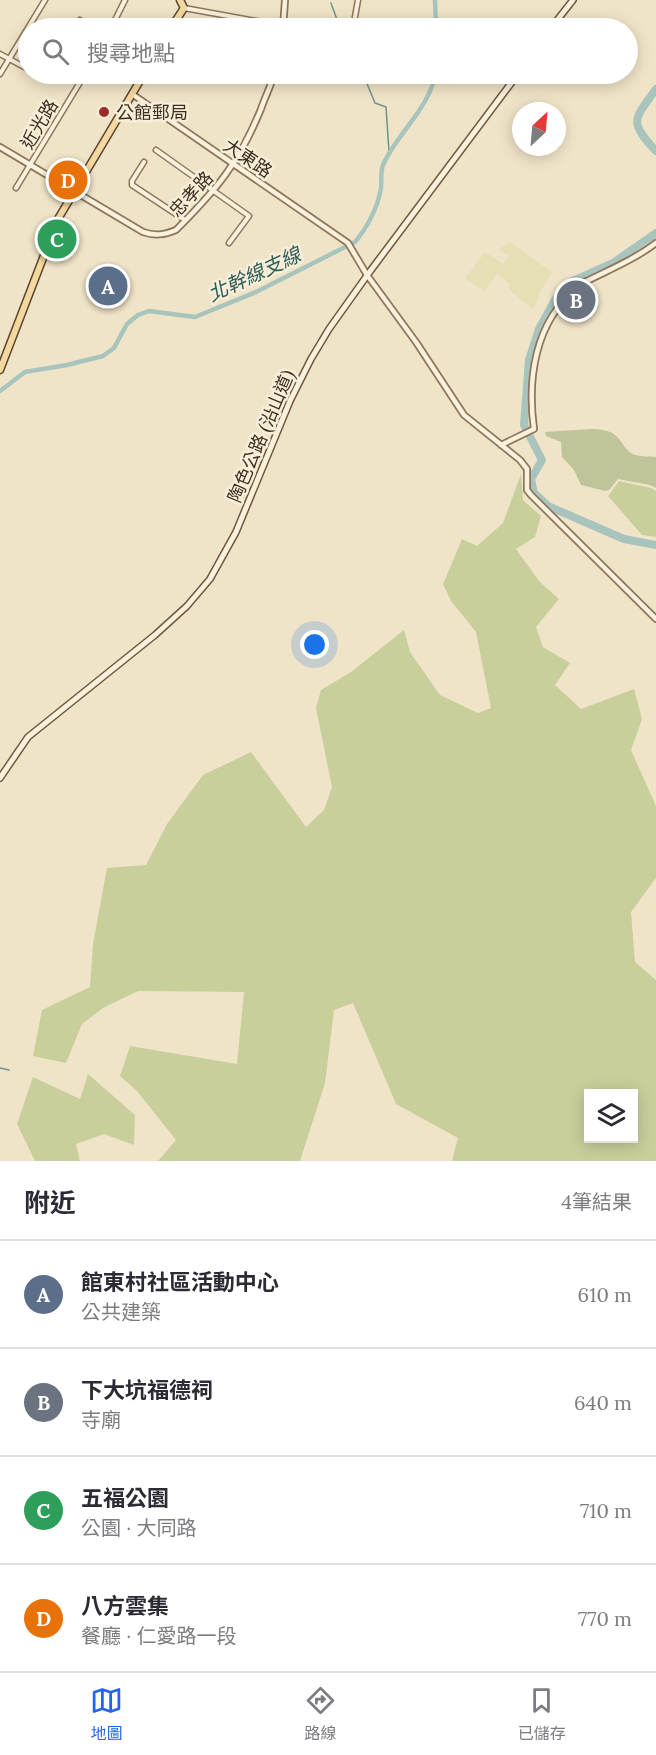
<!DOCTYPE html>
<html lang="zh-TW">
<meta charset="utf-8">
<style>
body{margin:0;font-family:Lora,"Noto Sans TC",serif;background:#f7f7f7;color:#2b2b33}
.controls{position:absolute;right:18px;bottom:18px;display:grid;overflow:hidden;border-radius:0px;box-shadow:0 3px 15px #0003}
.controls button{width:54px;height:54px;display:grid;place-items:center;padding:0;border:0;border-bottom:2px solid #e1e1e2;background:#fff;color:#2b2b33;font:30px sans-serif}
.compass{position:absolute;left:512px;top:102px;width:54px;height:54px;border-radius:50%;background:#fff;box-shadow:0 3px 15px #0003;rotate:26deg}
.you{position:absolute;left:315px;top:645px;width:21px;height:21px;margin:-15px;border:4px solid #fff;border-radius:50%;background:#1a73e8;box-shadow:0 0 0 9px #1a73e833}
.badge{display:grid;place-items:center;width:39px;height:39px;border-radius:50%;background:#2563eb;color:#fff;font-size:20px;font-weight:700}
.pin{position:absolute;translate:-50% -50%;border:3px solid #fff;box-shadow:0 2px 6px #0006}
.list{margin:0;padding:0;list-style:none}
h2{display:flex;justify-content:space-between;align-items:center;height:78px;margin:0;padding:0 24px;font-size:26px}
h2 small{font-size:20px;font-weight:400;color:#7c7c81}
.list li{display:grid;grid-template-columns:39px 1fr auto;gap:18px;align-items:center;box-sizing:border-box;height:108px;padding:0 24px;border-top:2px solid #e1e1e2}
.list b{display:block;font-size:22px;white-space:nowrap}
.list p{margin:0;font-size:20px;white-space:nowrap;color:#7c7c81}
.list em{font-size:20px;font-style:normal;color:#7c7c81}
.icon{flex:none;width:33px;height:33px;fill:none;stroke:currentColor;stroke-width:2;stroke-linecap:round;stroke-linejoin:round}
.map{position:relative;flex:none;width:656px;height:1161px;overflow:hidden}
.search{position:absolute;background:#fff;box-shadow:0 3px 15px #0003;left:18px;right:18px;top:18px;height:66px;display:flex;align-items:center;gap:15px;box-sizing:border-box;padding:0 21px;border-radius:33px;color:#7c7c81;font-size:22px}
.sheet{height:510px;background:#fff}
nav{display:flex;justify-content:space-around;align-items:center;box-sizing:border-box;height:84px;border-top:2px solid #e1e1e2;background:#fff;font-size:16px;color:#7c7c81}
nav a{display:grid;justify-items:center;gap:3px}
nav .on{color:#2563eb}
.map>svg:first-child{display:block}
</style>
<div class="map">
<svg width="656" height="1161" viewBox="0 0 656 1161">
<rect width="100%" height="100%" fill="#f0e4c8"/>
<path fill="#e6deb5" d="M510 242 552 272 539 294 537 303 532 309 513 293 508 287 509 283 497 274 484 291 465 278 485 252 503 264 509 256 499 249Z"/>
<path fill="#c9cf9b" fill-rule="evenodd" d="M59 226 62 234 63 263 46 255Z
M521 474 523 500 541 516 535 537 516 549 539 581 559 599 536 627 543 647 570 663 555 685 581 709 634 689 642 719 631 750 656 806V878L631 912 635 962 656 980V1161H452L458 1138 396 1104 353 1003 334 1010 325 1083 300 1161H158L176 1140 137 1091 120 1076 130 1046 237 1064 244 992 138 991 103 1008 82 1024 66 1063 33 1056 42 1010 90 987 93 944 107 868 146 865 167 824 203 775 251 752 306 827 324 810 332 787 316 708 321 690 351 672 404 630 410 652 440 695 478 713 491 708 476 632 451 601 443 584 462 539 477 546 503 523ZM588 1094H634V1138H588Z
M619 481 651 488 656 491V537L642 535 608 496Z
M88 1074 135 1115 134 1145 104 1134 76 1144 80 1161H35L17 1124 33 1077 80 1099Z"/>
<path fill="#bfc49a" d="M592 429C626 429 618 450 636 455 642 457 650 456 656 457V488L650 485 618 479 609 490 605 491 581 485 574 470 562 457 561 442 546 436 545 432Z"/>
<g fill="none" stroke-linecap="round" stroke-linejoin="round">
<path stroke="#6f938a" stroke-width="1.5" d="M331 3 340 28
M363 74 375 103 386 107 389 152
M0 1068 9 1070"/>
<path stroke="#a9c4bc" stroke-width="4.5" d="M435 0 436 28
M0 391 25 372 67 365 103 356 114 348 127 324 138 315 149 311 195 317 256 292 355 242C367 228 378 207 381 188 382 181 380 173 383 165 396 135 431 106 435 74"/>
<path stroke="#a9c4bc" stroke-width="8" d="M656 89C634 120 628 121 656 151
M656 233 613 263 571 282 555 300 539 329 529 360 524 425 542 460 531 479 534 493 548 506 624 539 656 545"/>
<defs>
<path id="minor" d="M184 8 295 28
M80 20 95 28
M111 28 125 0
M353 28 358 0
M0 54 28 69
M0 74 45 0
M39 74 46 77
M156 150 249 216 229 243
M144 162 132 181V185L185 220
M16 188 85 74"/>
<path id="tertiary" d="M283 28 285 0
M132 94 348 243 367 275 416 342 464 415 520 460 527 469V490L531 495 656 619
M0 147 143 232C155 236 164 235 176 230 217 189 239 163 261 109 265 97 271 86 274 74
M501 445 534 429C527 379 535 322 576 289 579 287 583 282 587 281 611 269 635 259 656 243"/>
<path id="secondary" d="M551 28 573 0
M0 778 28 737 155 635 187 606 210 579 236 532 290 401 311 359 329 329 371 270 518 74"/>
<path id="primary" d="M171 28 184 8 180 0
M0 370 58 219 144 74"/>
</defs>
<use href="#minor" stroke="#8d765c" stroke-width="7"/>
<use href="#tertiary" stroke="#8d765c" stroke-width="8"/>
<use href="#secondary" stroke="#6f573f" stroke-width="8"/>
<use href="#primary" stroke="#5b4430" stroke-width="9"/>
<use href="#minor" stroke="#faf1dc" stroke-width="4"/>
<use href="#tertiary" stroke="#faf1dc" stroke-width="4.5"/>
<use href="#secondary" stroke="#faf1dc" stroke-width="5"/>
<use href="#primary" stroke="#f3d9a0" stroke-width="6"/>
</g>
<circle fill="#9e2a2b" stroke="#f7eed8" stroke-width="2" cx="104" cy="112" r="6"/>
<g text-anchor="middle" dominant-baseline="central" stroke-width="5" stroke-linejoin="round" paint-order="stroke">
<g font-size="18" fill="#3d2e20" stroke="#f7eed8" text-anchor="start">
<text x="116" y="112">公館郵局</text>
</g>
<g font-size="18" fill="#3d2e20" stroke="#f7eed8">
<text transform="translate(39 124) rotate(-59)">近光路</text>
<text transform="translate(248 158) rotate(34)">大東路</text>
<text transform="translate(191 194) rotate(-47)">忠孝路</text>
<text transform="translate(261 436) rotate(-67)">陶色公路 (沿山道)</text>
</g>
<g font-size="20" font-style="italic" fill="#2f5d5a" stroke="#f7eed8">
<text transform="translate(254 274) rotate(-25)">北幹線支線</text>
</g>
</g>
</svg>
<div class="controls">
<button><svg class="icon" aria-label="layers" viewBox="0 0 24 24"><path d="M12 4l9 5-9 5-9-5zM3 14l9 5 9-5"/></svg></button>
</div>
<svg class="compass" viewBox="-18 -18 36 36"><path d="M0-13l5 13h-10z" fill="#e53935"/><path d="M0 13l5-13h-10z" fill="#7c7c81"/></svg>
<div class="you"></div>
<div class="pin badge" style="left:108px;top:286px;background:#5c6f8a">A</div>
<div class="pin badge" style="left:576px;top:300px;background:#6b7280">B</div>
<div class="pin badge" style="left:57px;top:239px;background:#2e9e5b">C</div>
<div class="pin badge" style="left:68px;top:180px;background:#e8710a">D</div>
<div class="search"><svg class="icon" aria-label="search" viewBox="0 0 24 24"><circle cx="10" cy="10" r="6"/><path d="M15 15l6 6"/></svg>搜尋地點</div>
</div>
<section class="sheet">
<h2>附近<small>4筆結果</small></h2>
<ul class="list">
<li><span class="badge" style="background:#5c6f8a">A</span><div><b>館東村社區活動中心</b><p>公共建築</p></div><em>610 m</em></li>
<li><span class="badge" style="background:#6b7280">B</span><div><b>下大坑福德祠</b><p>寺廟</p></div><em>640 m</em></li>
<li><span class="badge" style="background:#2e9e5b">C</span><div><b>五福公園</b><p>公園 · 大同路</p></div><em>710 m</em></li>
<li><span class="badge" style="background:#e8710a">D</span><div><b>八方雲集</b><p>餐廳 · 仁愛路一段</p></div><em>770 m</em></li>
</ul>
</section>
<nav>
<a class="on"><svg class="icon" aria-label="map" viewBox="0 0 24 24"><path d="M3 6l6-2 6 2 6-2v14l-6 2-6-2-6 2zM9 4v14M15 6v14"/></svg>地圖</a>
<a><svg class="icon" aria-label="directions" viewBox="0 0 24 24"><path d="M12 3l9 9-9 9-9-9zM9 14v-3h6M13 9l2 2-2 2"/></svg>路線</a>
<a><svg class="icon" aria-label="saved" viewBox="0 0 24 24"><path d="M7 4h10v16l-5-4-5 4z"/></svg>已儲存</a>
</nav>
